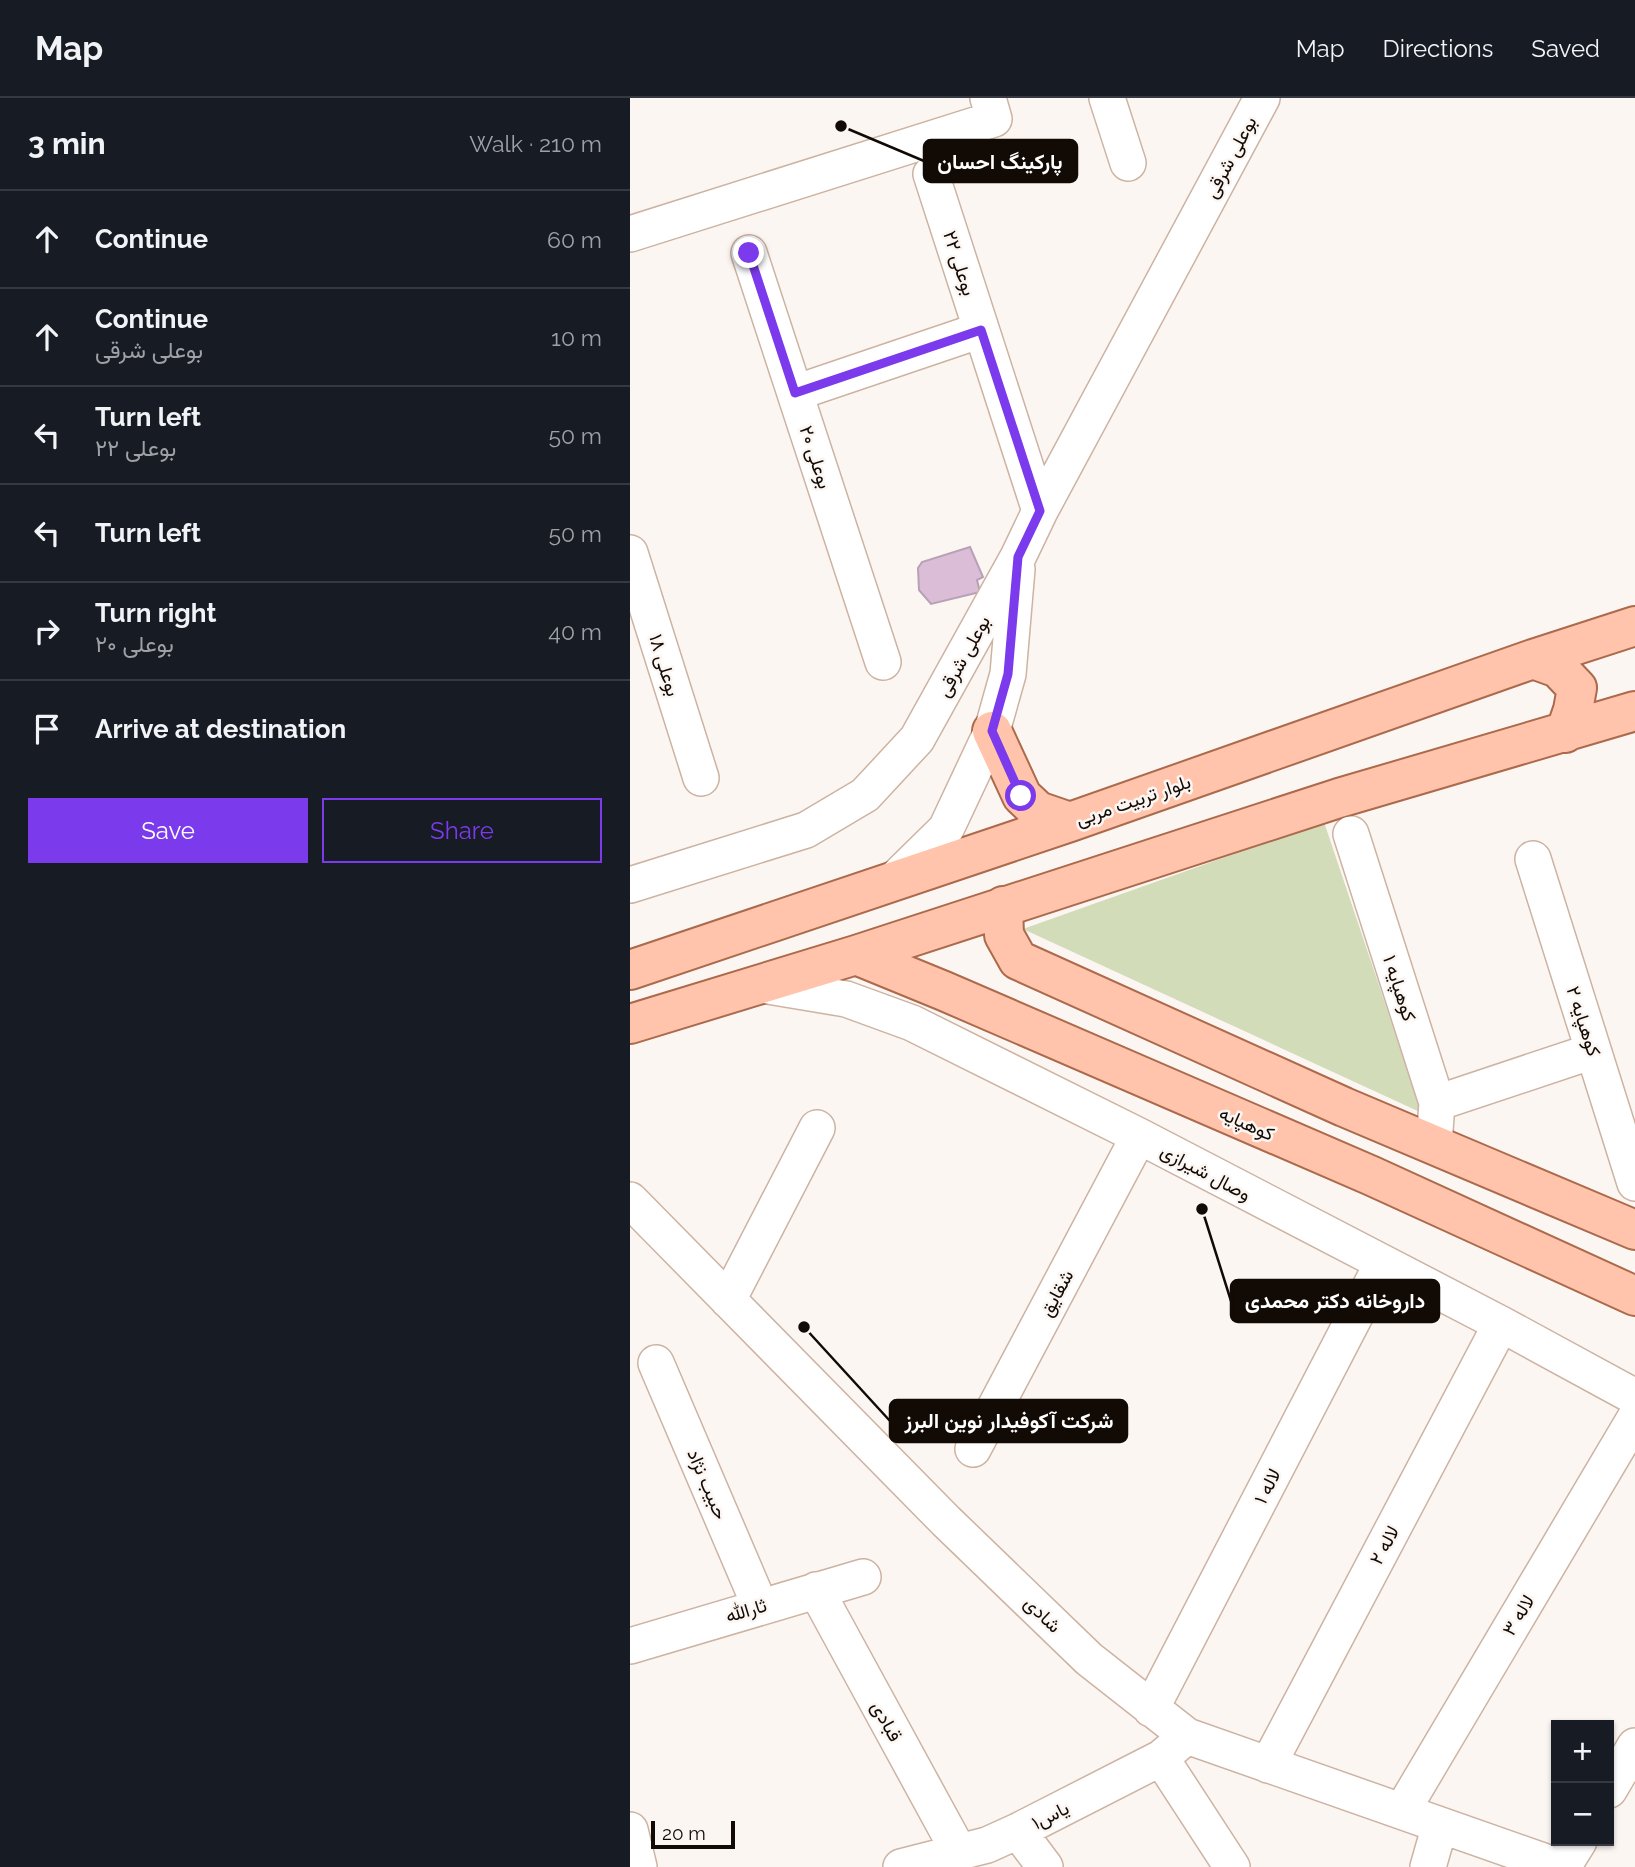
<!DOCTYPE html>
<meta charset="utf-8">
<style>
body{margin:0;font-family:Raleway,Vazirmatn,sans-serif;background:#20242c;color:#f1f3f6}
.controls{position:absolute;right:21px;bottom:21px;display:grid;overflow:hidden;border-radius:0px;box-shadow:0 2px 5px #0004}
.controls button{width:63px;height:63px;display:grid;place-items:center;padding:0;border:0;border-bottom:2px solid #363941;background:#171b24;color:#f1f3f6;font:35px sans-serif}
.scale{position:absolute;left:21px;bottom:18px;width:84px;box-sizing:border-box;padding-left:7px;border:4px solid #120a05;border-top:0;font-size:19px;line-height:24px;white-space:nowrap;color:#120a05;-webkit-text-stroke:5px #fcf6f3;paint-order:stroke}
.stop{position:absolute;width:21px;height:21px;margin:-16px;border:5px solid #7c3aed;border-radius:50%;background:#fff}
.stop.end{background:#7c3aed;border-color:#fff;box-shadow:0 2px 7px #0008}
.list{margin:0;padding:0;list-style:none}
h2{display:flex;justify-content:space-between;align-items:center;height:91px;margin:0;padding:0 28px;font-size:30px}
h2 small{font-size:23px;font-weight:400;color:#9ea1a6}
.list li{display:grid;grid-template-columns:46px 1fr auto;gap:21px;align-items:center;box-sizing:border-box;height:98px;padding:0 28px;border-top:2px solid #363941}
.list b{display:block;font-size:26px;white-space:nowrap}
.list p{margin:0;font-size:23px;white-space:nowrap;color:#9ea1a6}
.list em{font-size:23px;font-style:normal;color:#9ea1a6}
.actions{display:flex;gap:14px;padding:21px 28px}
.actions a{flex:1;padding:16px 0;border:2px solid #7c3aed;border-radius:0px;text-align:center;font-size:24px;color:#7c3aed}
.actions .main{background:#7c3aed;color:#fff}
.icon{flex:none;width:38px;height:38px;fill:none;stroke:currentColor;stroke-width:2;stroke-linecap:round;stroke-linejoin:round}
.map{position:relative;flex:none;width:1005px;height:1769px;overflow:hidden}
header{display:flex;align-items:center;gap:42px;box-sizing:border-box;height:98px;padding:0 35px;background:#171b24;border-bottom:2px solid #363941}
header strong{font-size:33px}
nav{display:flex;gap:38px;margin-inline-start:auto;font-size:24px}
main{display:flex}
aside{flex:1;background:#171b24}
.map>svg:first-child{display:block}
</style>
<header>
<strong>Map</strong>
<nav><a>Map</a><a>Directions</a><a>Saved</a></nav>
</header>
<main>
<aside>
<h2>3 min<small>Walk · 210 m</small></h2>
<ul class="list">
<li><svg class="icon" aria-label="ahead" viewBox="0 0 24 24"><path d="M12 20V5M6 11l6-6 6 6"/></svg><div><b>Continue</b></div><em>60 m</em></li>
<li><svg class="icon" aria-label="ahead" viewBox="0 0 24 24"><path d="M12 20V5M6 11l6-6 6 6"/></svg><div><b>Continue</b><p>بوعلی شرقی</p></div><em>10 m</em></li>
<li><svg class="icon" aria-label="left" viewBox="0 0 24 24"><path d="M17 20v-9H6M10 6l-5 5 5 5"/></svg><div><b>Turn left</b><p>بوعلی ۲۲</p></div><em>50 m</em></li>
<li><svg class="icon" aria-label="left" viewBox="0 0 24 24"><path d="M17 20v-9H6M10 6l-5 5 5 5"/></svg><div><b>Turn left</b></div><em>50 m</em></li>
<li><svg class="icon" aria-label="right" viewBox="0 0 24 24"><path d="M7 20v-9h11M14 6l5 5-5 5"/></svg><div><b>Turn right</b><p>بوعلی ۲۰</p></div><em>40 m</em></li>
<li><svg class="icon" aria-label="arrive" viewBox="0 0 24 24"><path d="M6 21V4h12l-3 4 3 4H6"/></svg><div><b>Arrive at destination</b></div></li>
</ul>
<div class="actions"><a class="main">Save</a><a>Share</a></div>
</aside>
<div class="map">
<svg width="1005" height="1769" viewBox="0 0 1005 1769">
<rect width="100%" height="100%" fill="#fcf6f3"/>
<path fill="#d3dcb9" d="M694 724 792 1015 393 831Z"/>
<path fill="#dbbdd8" stroke="#b7a1b5" stroke-width="2" d="M340 449 353 479 347 482 350 494 301 506 289 492 288 470 292 464Z"/>
<g fill="none" stroke-linecap="round" stroke-linejoin="round">
<defs>
<path id="minor" d="M477 0 498 65
M301 76 410 413
M0 136 364 21 358 0
M119 155 253 564
M165 295 351 232
M0 455 71 680
M721 736 807 1005 804 1046
M903 761 1005 1085
M261 785 316 731 362 633 378 576 387 471
M0 787 176 732 235 697 287 641 388 459 410 413 632 0
M132 887 216 901 282 925 509 1038 871 1226 1005 1299
M807 1005 963 953
M0 1102 316 1423 459 1561 557 1638 930 1769
M98 1202 187 1030
M26 1265 130 1508
M343 1351 509 1038
M186 1492 329 1754
M0 1548 233 1479
M521 1611 752 1166
M531 1660 602 1769
M638 1667 871 1226
M979 1692 1005 1648
M772 1713 1005 1320
M0 1732 9 1769
M388 1733 415 1769
M271 1769 357 1747 388 1733 531 1660 557 1638
M798 1769 810 1727
M933 1769 949 1743"/>
<path id="major" d="M903 561 928 570 947 590 943 612 935 635
M362 633 392 698 408 713 440 724
M373 808 374 837 388 862 714 1009 1005 1132
M226 857 314 893 742 1078 1005 1198
M0 872 440 724 903 561 1005 528
M0 926 226 857 709 700 1005 613"/>
</defs>
<use href="#minor" stroke="#cdb3a2" stroke-width="38"/>
<use href="#major" stroke="#ac6a4c" stroke-width="42"/>
<use href="#minor" stroke="#fff" stroke-width="35"/>
<use href="#major" stroke="#ffc4ab" stroke-width="38"/>
</g>
<g fill="none" stroke-linecap="round" stroke-linejoin="round">
<path stroke="#7c3aed" stroke-width="9" d="M119 155 165 295 351 232 410 413 388 459 378 576 362 633 391 698"/>
</g>
<g text-anchor="middle" dominant-baseline="central" stroke-width="5" stroke-linejoin="round" paint-order="stroke">
<g font-size="19" fill="#120a05" stroke="#fcf6f3">
<text transform="translate(600 59) rotate(-62)">بوعلی شرقی</text>
<text transform="translate(330 165) rotate(72)">بوعلی ۲۲</text>
<text transform="translate(186 359) rotate(72)">بوعلی ۲۰</text>
<text transform="translate(333 558) rotate(-61)">بوعلی شرقی</text>
<text transform="translate(35 567) rotate(73)">بوعلی ۱۸</text>
<text transform="translate(503 702) rotate(-19)">بلوار تربیت مربی</text>
<text transform="translate(770 890) rotate(72)">کوهپایه ۱</text>
<text transform="translate(954 923) rotate(72)">کوهپایه ۲</text>
<text transform="translate(617 1025) rotate(24)">کوهپایه</text>
<text transform="translate(576 1074) rotate(28)">وصال شیرازی</text>
<text transform="translate(426 1195) rotate(-62)">شقایق</text>
<text transform="translate(78 1386) rotate(67)">حبیب نژاد</text>
<text transform="translate(637 1388) rotate(-63)">لاله ۱</text>
<text transform="translate(754 1447) rotate(-62)">لاله ۲</text>
<text transform="translate(116 1512) rotate(-17)">ثارالله</text>
<text transform="translate(413 1516) rotate(44)">شادی</text>
<text transform="translate(888 1517) rotate(-59)">لاله ۳</text>
<text transform="translate(257 1623) rotate(61)">قبادی</text>
<text transform="translate(420 1717) rotate(-27)">یاس۱</text>
</g>
</g>
<path fill="none" stroke="#120a05" stroke-width="2.5" d="M211 28L294 63M572 1111L601 1203M174 1229L260 1323"/>
<g fill="#120a05" stroke="#fcf6f3" stroke-width="2.5">
<circle cx="211" cy="28" r="7"/>
<circle cx="572" cy="1111" r="7"/>
<circle cx="174" cy="1229" r="7"/>
</g>
<g fill="#120a05" stroke="#120a05" stroke-width="2.5">
<rect x="294" y="42" width="153" height="42" rx="7"/>
<rect x="601" y="1182" width="208" height="42" rx="7"/>
<rect x="260" y="1302" width="237" height="42" rx="7"/>
</g>
<g font-size="21" text-anchor="middle" font-weight="bold" fill="#fff">
<text x="370" y="71">پارکینگ احسان</text>
<text x="705" y="1210">داروخانه دکتر محمدی</text>
<text x="379" y="1330">شرکت آکوفیدار نوین البرز</text>
</g>
</svg>
<div class="controls">
<button>+</button>
<button>−</button>
</div>
<div class="scale">20 m</div>
<div class="stop" style="left:391px;top:698px"></div>
<div class="stop end" style="left:119px;top:155px"></div>
</div>
</main>
